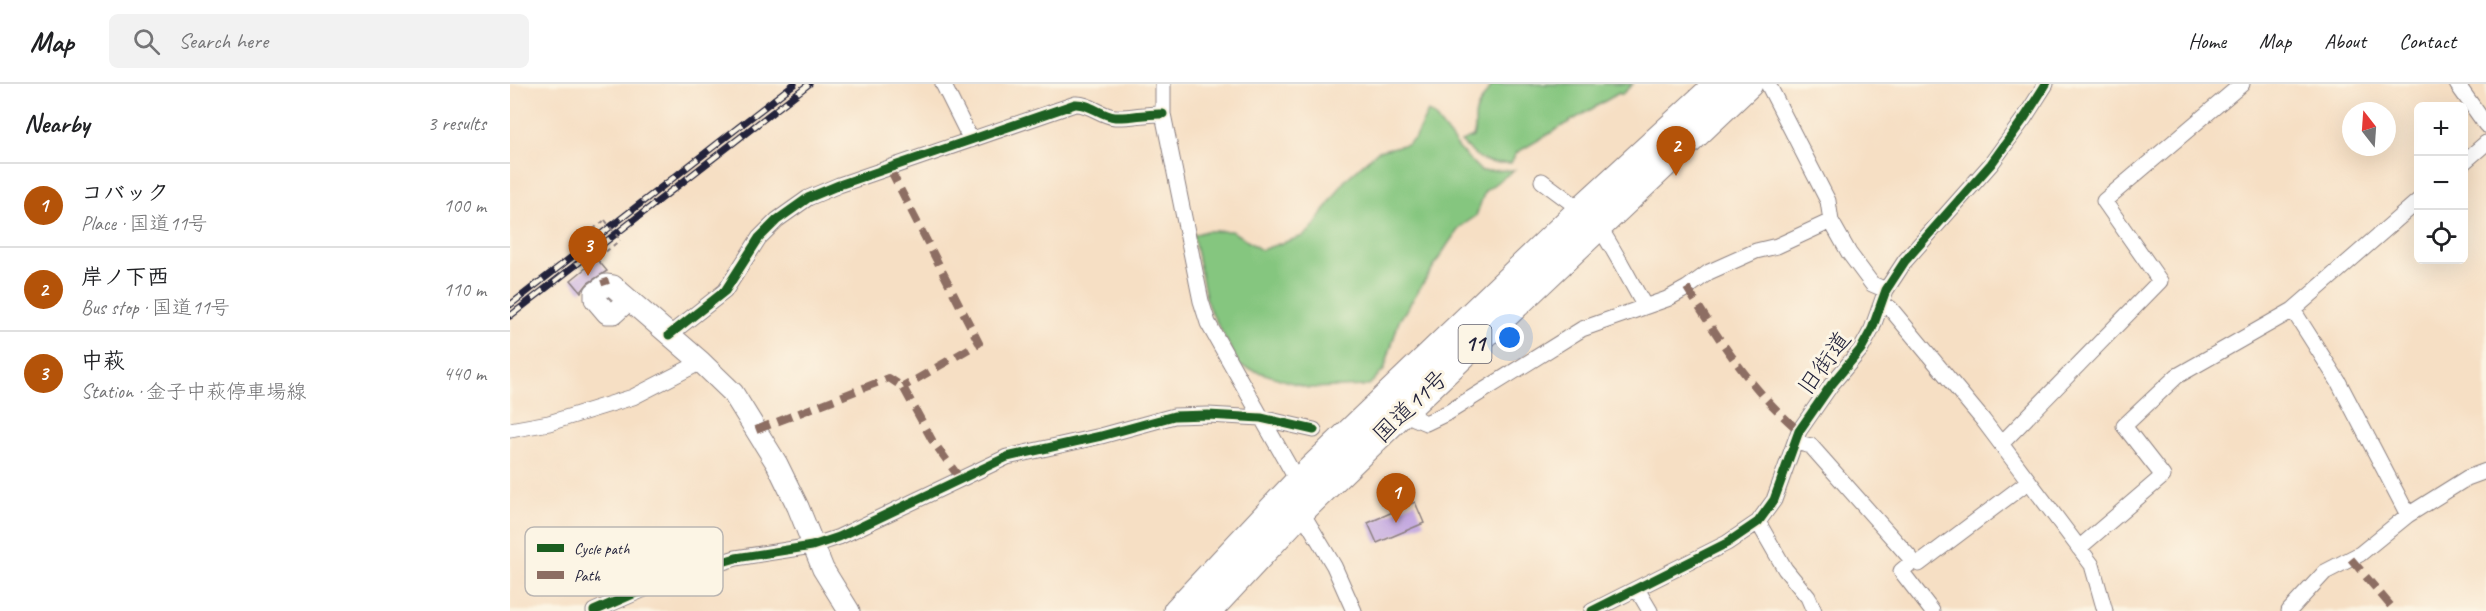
<!DOCTYPE html>
<meta charset="utf-8">
<style>
body{margin:0;font-family:Caveat,"Klee One",sans-serif;background:#f2f2f2;color:#202124}
.controls{position:absolute;right:18px;top:18px;display:grid;overflow:hidden;border-radius:9px;box-shadow:0 6px 24px #0002}
.controls button{width:54px;height:54px;display:grid;place-items:center;padding:0;border:0;border-bottom:2px solid #e0e0e0;background:#fff;color:#202124;font:30px sans-serif}
.compass{position:absolute;left:1832px;top:18px;width:54px;height:54px;border-radius:50%;background:#fff;box-shadow:0 6px 24px #0002;rotate:343deg}
.you{position:absolute;left:1000px;top:254px;width:21px;height:21px;margin:-15px;border:4px solid #fff;border-radius:50%;background:#1a73e8;box-shadow:0 0 0 9px #1a73e833}
.badge{display:grid;place-items:center;width:39px;height:39px;border-radius:50%;background:#b45309;color:#fff;font-size:20px;font-weight:700}
.pin{position:absolute;translate:-50% -50px;filter:drop-shadow(0 2px 3px #0008)}
.pin::after{content:'';position:absolute;top:32px;width:21px;height:18px;background:inherit;clip-path:polygon(0 0,100% 0,50% 100%)}
.list{margin:0;padding:0;list-style:none}
h2{display:flex;justify-content:space-between;align-items:center;height:78px;margin:0;padding:0 24px;font-size:26px}
h2 small{font-size:20px;font-weight:400;color:#757577}
.list li{display:grid;grid-template-columns:39px 1fr auto;gap:18px;align-items:center;box-sizing:border-box;height:84px;padding:0 24px;border-top:2px solid #e0e0e0}
.list b{display:block;font-size:22px;white-space:nowrap}
.list p{margin:0;font-size:20px;white-space:nowrap;color:#757577}
.list em{font-size:20px;font-style:normal;color:#757577}
.icon{flex:none;width:33px;height:33px;fill:none;stroke:currentColor;stroke-width:2;stroke-linecap:round;stroke-linejoin:round}
.map{position:relative;flex:none;width:1976px;height:527px;overflow:hidden}
header{display:flex;align-items:center;gap:36px;box-sizing:border-box;height:84px;padding:0 30px;background:#fff;border-bottom:2px solid #e0e0e0}
header strong{font-size:28px}
nav{display:flex;gap:33px;margin-inline-start:auto;font-size:21px}
.search{width:420px;height:54px;background:#f2f2f2;display:flex;align-items:center;gap:15px;box-sizing:border-box;padding:0 21px;border-radius:9px;color:#757577;font-size:22px}
main{display:flex}
aside{flex:1;background:#fff}
.map>svg:first-child{display:block}
</style>
<header>
<strong>Map</strong>
<div class="search"><svg class="icon" aria-label="search" viewBox="0 0 24 24"><circle cx="10" cy="10" r="6"/><path d="M15 15l6 6"/></svg>Search here</div>
<nav><a>Home</a><a>Map</a><a>About</a><a>Contact</a></nav>
</header>
<main>
<aside>
<h2>Nearby<small>3 results</small></h2>
<ul class="list">
<li><span class="badge">1</span><div><b>コバック</b><p>Place · 国道11号</p></div><em>100 m</em></li>
<li><span class="badge">2</span><div><b>岸ノ下西</b><p>Bus stop · 国道11号</p></div><em>110 m</em></li>
<li><span class="badge">3</span><div><b>中萩</b><p>Station · 金子中萩停車場線</p></div><em>440 m</em></li>
</ul>
</aside>
<div class="map">
<svg width="1976" height="527" viewBox="0 0 1976 527">
<rect width="100%" height="100%" fill="#fcf5e5"/>
<filter id="ink" filterUnits="userSpaceOnUse"><feTurbulence type="fractalNoise" baseFrequency=".0167" numOctaves="2"/><feDisplacementMap in="SourceGraphic" scale="12" xChannelSelector="R" yChannelSelector="G"/><feConvolveMatrix kernelMatrix="1 2 1 2 8 2 1 2 1" color-interpolation-filters="sRGB"/></filter>
<filter id="wash" filterUnits="userSpaceOnUse"><feTurbulence type="fractalNoise" baseFrequency=".008" numOctaves="4" result="noise"/><feDisplacementMap in="SourceGraphic" scale="24" xChannelSelector="R" yChannelSelector="G"/><feGaussianBlur stdDeviation="1.35" result="paint"/><feColorMatrix in="noise" values="0 0 0 0 0 0 0 0 0 0 0 0 0 0 0 0 0 1.4 0 .05"/><feComposite in="paint" operator="in"/></filter>
<g filter="url(#wash)">
<rect width="100%" height="100%" fill="#f6dfc4"/>
<path fill="#85c67f" stroke="#54745d" stroke-width="1.5" d="M983 0H1123L1111 11 1109 9 1006 69 1001 79C974 80 970 77 951 58L963 53C966 45 965 43 965 34 965 24 977 9 983 0Z
M918 28 924 32 951 67 971 87 1004 86 975 107 966 132 950 143 938 160 889 237 874 286 858 302 798 304 730 282 698 222 683 151 696 147H722L751 166 793 152 803 144 835 96 868 67 897 60 904 55Z"/>
<g id="blocks">
<path fill="#b798df" d="M87 175 97 187 78 199 71 208 61 196Z
M905 418 914 439 867 459 858 439Z"/>
</g>
</g>
<g filter="url(#ink)">
<use href="#blocks" fill-opacity="0" stroke="#8c8080" stroke-width="1.5"/>
<g fill="none" stroke-linecap="round" stroke-linejoin="round">
<defs>
<path id="street" d="M433 0 461 56
M653 0V30L691 217 698 239 788 398 791 427 824 482 844 527
M1258 0 1318 117 1321 137 1339 169 1362 200 1376 206
M1947 0 1976 41
M1954 78 1976 59
M1032 97 1071 126
M1908 117 1783 226 1828 297 1898 431 1957 394 1976 387
M1089 143C1106 168 1119 195 1134 221
M1371 220 1380 224 1473 336 1582 481 1595 527
M159 251 215 207 249 154 267 136 298 114 329 101 565 20C580 19 591 32 605 33 621 34 636 29 653 30
M896 325 904 334 916 339 939 328 1072 245 1157 215 1177 204 1199 188 1246 167 1267 162 1321 137
M0 346 39 339 123 313 191 278
M1285 358 1301 362 1403 477 1391 487 1422 527
M1491 360 1650 197 1594 117 1732 0
M1248 438 1275 485 1298 513 1304 527
M1569 464 1653 392 1614 342 1667 292 1783 226
M1403 477 1409 480 1519 397
M1127 505 1140 527
M84 527 162 493 226 474 302 462 329 453 497 373 591 352 664 332 698 331 751 334 804 346
M1082 527 1217 459 1248 438 1264 416 1289 347 1321 301 1351 265 1362 245 1376 206 1395 177 1481 80 1515 33 1536 0
M1779 527 1815 488 1850 470 1898 431"/>
<path id="secondary" d="M118 216 104 229H97L85 215V209L96 201 103 202 191 278 223 309 267 380 288 423 313 485 339 527"/>
<path id="highway" d="M667 527 788 398 1071 126 1208 0
M698 527 791 427 896 325 1239 0"/>
</defs>
<use href="#street" stroke="#8c8080" stroke-width="17"/>
<use href="#secondary" stroke="#8c8080" stroke-width="23"/>
<use href="#highway" stroke="#8c8080" stroke-width="29"/>
<path stroke="#8c8080" stroke-width="2" stroke-dasharray="4.5 4.5" stroke-linecap="butt" d="M76 151 95 136
M82 179 110 156"/>
<use href="#street" stroke="#fff" stroke-width="15"/>
<use href="#secondary" stroke="#fff" stroke-width="21"/>
<use href="#highway" stroke="#fff" stroke-width="27"/>
<defs>
<path id="rail" d="M0 221 284 0
M0 232 299 0"/>
</defs>
<use href="#rail" stroke="#22223b" stroke-width="7"/>
<use href="#rail" stroke="#fcf5e5" stroke-width="4.5" stroke-dasharray="14" stroke-linecap="butt"/>
<path stroke="#8c8080" stroke-width="2" stroke-dasharray="4.5 4.5" stroke-linecap="butt" d="M95 136 110 156"/>
<path stroke="#8d6e63" stroke-width="8" stroke-dasharray="15 8" stroke-linecap="butt" d="M380 85 469 259 393 303
M94 195 96 201
M1177 204C1212 260 1239 303 1289 347
M246 346 379 294 393 303 422 356 451 396
M1841 475 1885 527"/>
<defs>
<path id="cycleway" d="M159 251 215 207 249 154 267 136 298 114 329 101 565 20C580 19 591 32 605 33 621 34 636 29 653 30
M84 527 162 493 226 474 302 462 329 453 497 373 591 352 664 332 698 331 751 334 804 346
M1082 527 1217 459 1248 438 1264 416 1289 347 1321 301 1351 265 1362 245 1376 206 1395 177 1481 80 1515 33 1536 0"/>
</defs>
<use href="#cycleway" stroke="#fcf5e5" stroke-width="13"/>
<use href="#cycleway" stroke="#1b5e20" stroke-width="9"/>
</g>
</g>
<g text-anchor="middle" dominant-baseline="central" stroke-width="6" stroke-linejoin="round" paint-order="stroke">
<rect fill="#fcf5e5" stroke="#63616e" stroke-width="1.5" x="948.5" y="241" width="33" height="38" rx="4.5"/>
<g font-size="22" font-weight="bold" fill="#22223b">
<text x="965" y="260">11</text>
</g>
<g font-size="24" fill="#22223b" stroke="#fcf5e5">
<text transform="translate(1314 279) rotate(-54)">旧街道</text>
<text transform="translate(900 322) rotate(-44)">国道11号</text>
</g>
</g>
<rect x="15" y="443" width="198" height="69" rx="9" fill="#fcf5e5" stroke="#bbb6b2" stroke-width="1.5"/>
<rect x="27" y="460" width="27" height="8" fill="#1b5e20"/>
<rect x="27" y="487" width="27" height="8" fill="#8d6e63"/>
<g font-size="16" fill="#22223b">
<text x="64" y="470">Cycle path</text>
<text x="64" y="497">Path</text>
</g>
</svg>
<div class="controls">
<button>+</button>
<button>−</button>
<button><svg class="icon" aria-label="locate" viewBox="0 0 24 24"><circle cx="12" cy="12" r="6"/><path d="M12 2v4M12 18v4M2 12h4M18 12h4"/></svg></button>
</div>
<svg class="compass" viewBox="-18 -18 36 36"><path d="M0-13l5 13h-10z" fill="#e53935"/><path d="M0 13l5-13h-10z" fill="#757577"/></svg>
<div class="you"></div>
<div class="pin badge" style="left:886px;top:439px">1</div>
<div class="pin badge" style="left:1166px;top:92px">2</div>
<div class="pin badge" style="left:78px;top:192px">3</div>
</div>
</main>
